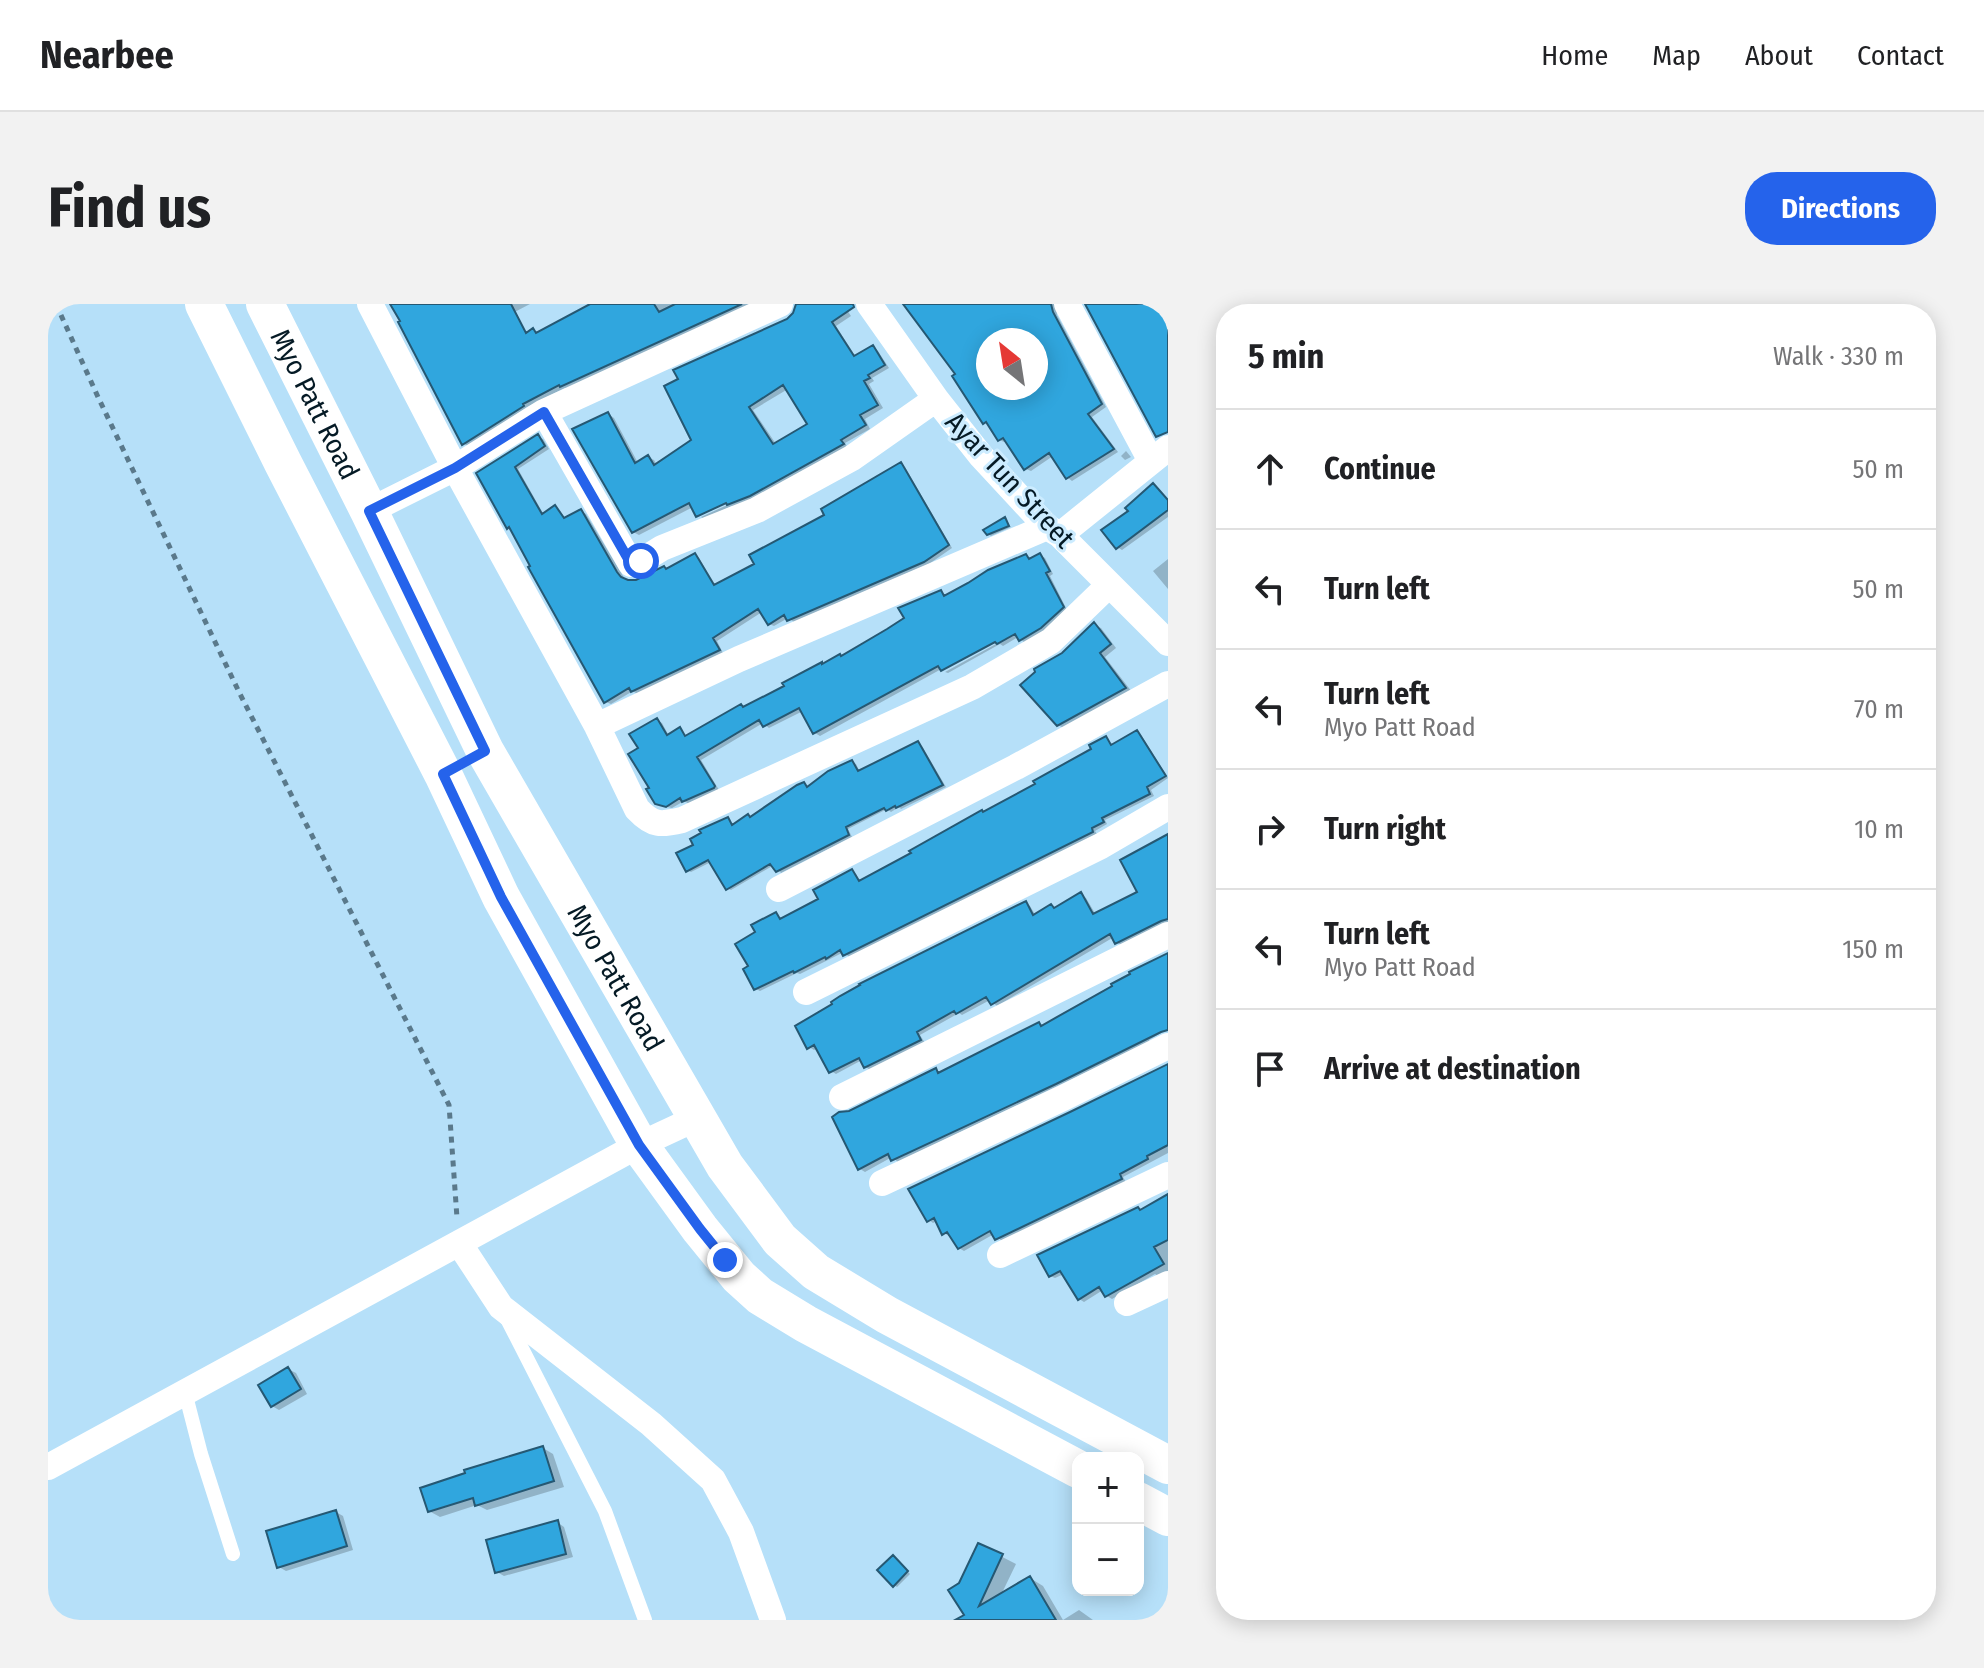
<!DOCTYPE html>
<meta charset="utf-8">
<style>
body{margin:0;font-family:"Fira Sans Condensed",sans-serif;background:#f2f2f2;color:#202124}
.controls{position:absolute;right:24px;bottom:24px;display:grid;overflow:hidden;border-radius:16px;box-shadow:0 4px 20px #0003}
.controls button{width:72px;height:72px;display:grid;place-items:center;padding:0;border:0;border-bottom:2px solid #e0e0e0;background:#fff;color:#202124;font:40px sans-serif}
.compass{position:absolute;left:928px;top:24px;width:72px;height:72px;border-radius:50%;background:#fff;box-shadow:0 4px 20px #0003;rotate:330deg}
.stop{position:absolute;width:24px;height:24px;margin:-18px;border:6px solid #2563eb;border-radius:50%;background:#fff}
.stop.end{background:#2563eb;border-color:#fff;box-shadow:0 2px 8px #0008}
.list{margin:0;padding:0;list-style:none}
h2{display:flex;justify-content:space-between;align-items:center;height:104px;margin:0;padding:0 32px;font-size:34px}
h2 small{font-size:26px;font-weight:400;color:#757577}
.list li{display:grid;grid-template-columns:52px 1fr auto;gap:24px;align-items:center;box-sizing:border-box;height:120px;padding:0 32px;border-top:2px solid #e0e0e0}
.list b{display:block;font-size:30px;white-space:nowrap}
.list p{margin:0;font-size:26px;white-space:nowrap;color:#757577}
.list em{font-size:26px;font-style:normal;color:#757577}
.icon{flex:none;width:44px;height:44px;fill:none;stroke:currentColor;stroke-width:2;stroke-linecap:round;stroke-linejoin:round}
.map{position:relative;flex:none;width:1120px;height:1316px;overflow:hidden;border-radius:32px}
header{display:flex;align-items:center;gap:48px;box-sizing:border-box;height:112px;padding:0 40px;background:#fff;border-bottom:2px solid #e0e0e0}
header strong{font-size:38px}
nav{display:flex;gap:44px;margin-inline-start:auto;font-size:28px}
.intro{display:flex;align-items:center;justify-content:space-between;box-sizing:border-box;height:192px;padding:0 48px}
h1{margin:0;font-size:56px}
.button{padding:20px 36px;border-radius:32px;background:#2563eb;color:#fff;font-size:28px;font-weight:700}
main{display:flex;gap:48px;padding:0 48px}
aside{flex:1;background:#fff;border-radius:32px;box-shadow:0 4px 20px #0003}
.map>svg:first-child{display:block}
</style>
<header>
<strong>Nearbee</strong>
<nav><a>Home</a><a>Map</a><a>About</a><a>Contact</a></nav>
</header>
<div class="intro"><h1>Find us</h1><a class="button">Directions</a></div>
<main>
<div class="map">
<svg width="1120" height="1316" viewBox="0 0 1120 1316">
<rect width="100%" height="100%" fill="#b6e0f9"/>
<path fill="#0003" fill-rule="evenodd" d="M342 0H482L442 21 458 52 553 0H705L519 85 517 84 479 103 421 143 415 139Z
M749 0H795L803 12 788 22 808 53 825 43 830 47 841 64 824 74 826 77 821 80 835 104 817 115 822 125 797 139 800 144 708 194 686 203 684 202 656 215 653 213 688 197 645 203 591 231 585 228 560 110 566 114 590 159 600 153 606 156 609 161 646 137 747 10ZM740 85 761 121 728 140 705 106Z
M855 0H1008L1009 11 1058 103 1044 113 1070 148 1024 177 1020 174 1005 152 983 167 978 165 959 136 956 138 951 136 942 121 936 118 910 70 861 5ZM940 36H988V84H940Z
M490 133 495 135 501 145 470 165 496 211 507 203 511 206 518 215 533 207 538 210 578 277 589 278 620 266 647 251 651 254 668 282 709 261 853 161 857 163 904 244 881 260 746 318 740 314 726 322 721 320 714 308 669 337 675 349 589 390 585 387 563 400 558 398 465 226 460 223 431 170Z
M1078 147 1083 153 1077 156 1073 152Z
M1105 181 1120 195V213L1074 246 1069 243 1083 207Z
M957 216 963 223 943 232 940 230Z
M992 251 997 254 1005 270 1002 272 1019 306 998 326 977 339 970 333 955 342 952 340 900 369 897 368 957 335 955 331 772 432 767 429 755 407 721 424 715 419 653 456 671 486 641 500 636 497 624 504 614 502 604 484 592 445 609 416 614 419 621 432 632 426 639 433 794 354 859 315 893 288 898 291 977 252 984 256Z
M1120 255V285L1105 267Z
M1046 321 1053 324 1068 344 1057 353 1084 388 1017 425 1010 421 990 369 1015 350Z
M1089 428 1093 431 1120 474 1103 486 1106 492 1057 516 1059 520 1047 527 1049 530 801 653 796 648 752 670 749 669 712 687 708 685 703 663 710 629 728 610 734 616 773 596 804 568 808 570 813 578 1046 446 1058 434 1065 442Z
M870 440 874 442 898 483 853 505 851 503 843 508 839 505 800 525 804 533 733 569 726 561 683 586 679 584 663 558 643 568 639 566 648 542 680 515 686 522 703 515 756 480 761 484 804 458 808 460 812 468Z
M1120 533V618L1073 641 1068 638 1066 633 949 702 942 696 914 711 911 709 872 731 877 739 822 766 818 763 814 756 788 770 783 767 770 744 766 746 761 743 977 599 982 602 988 612 1003 602 1007 605 1033 591 1038 594 1048 611 1091 589Z
M1120 651V725L1101 736 1102 738 850 858 844 853 817 868 812 865 802 809 888 766 893 769 991 720 996 723Z
M1120 764V849L1075 873 1078 878 954 937 946 930 916 947 911 944 903 930 901 932 896 929 889 917 885 919 881 916Z
M1120 891V967L1110 972 1107 970 1064 995 1059 992 1055 986 1036 998 1031 995 1016 970 1007 974 1002 972 992 952 1092 906Z
M240 1065 248 1069 259 1090 231 1106 224 1102Z
M495 1144 505 1150 516 1183 439 1206 429 1201 392 1213 381 1207Z
M288 1208 295 1212 305 1246 238 1267 231 1263Z
M509 1218 516 1223 525 1253 456 1272 449 1268Z
M931 1241 968 1260 953 1291 982 1274 995 1282 1015 1316 1031 1306 1045 1316H911L919 1311 913 1280Z
M848 1255 862 1270 849 1283 846 1281Z"/>
<path fill="#30a6de" stroke="#255873" stroke-width="2" fill-rule="evenodd" d="M342 0H463L478 29 485 24 488 29 542 0H606L611 8 627 0H694L512 83 511 81 475 100 476 102 414 141 350 18 352 17Z
M748 0H805L806 3 784 18 806 52 825 41 837 61 820 71 822 74 816 77 830 101 812 111 818 121 793 136 796 140 702 192 679 201 678 199 648 213 641 199 584 229 524 125 560 108 587 159 600 151 606 161 643 136 616 82 630 75 625 66 739 15 745 9ZM735 81 759 120 725 140 701 103Z
M855 0H1003L1005 8 1054 100 1040 110 1066 145 1018 175 1001 149 976 166 955 134 950 137 938 118 935 120 904 72 907 70ZM940 36H988V84H940Z
M1037 0H1120V128L1108 133Z
M490 130 497 142 467 163 494 210 507 201 516 214 533 205 569 268 573 273 580 276H588L616 262 618 265 647 249 666 281 706 260 701 251 776 211 773 205 853 158 901 241 876 258 739 317 736 311 720 321 710 305 665 334 672 346 583 388 581 384 556 399 480 263 482 262 461 223 459 225 428 169Z
M1105 179 1120 196V206L1068 245 1053 226 1080 207 1077 204Z
M957 213 961 222 939 231 935 226Z
M992 249 1002 267 998 269 1016 303 993 324 971 337 967 330 949 340 947 338 893 367 890 362 765 430 751 404 715 423 711 416 649 453 667 482 666 484 634 498 632 494 618 503 607 500 598 485 601 484 580 450 590 444 581 430 609 414 619 431 632 423 637 432 693 400 695 403 736 382 734 379 774 358V360L792 350 793 352 839 325 856 314 850 304 893 286 896 292 920 279 940 266 978 250 981 255Z
M1046 318 1063 340 1052 349 1078 384 1009 422 972 381 987 368 986 365 1014 349Z
M1089 426 1118 472 1099 483 1102 490 1054 514 1056 518 1044 524 1045 528 795 652 792 646 778 655 777 653 746 669 745 667 706 686 695 665 700 662 687 640 707 628 703 621 728 608 732 615 770 595 765 586 804 565 811 577 863 549 861 547 934 506 935 508 987 480 985 477 1043 445 1041 441 1058 432 1063 441Z
M870 437 895 481 848 504 847 502 838 507 836 504 798 523 801 531 728 568 722 560 678 586 660 556 638 568 628 549 645 541 642 535 653 529 651 526 680 513 684 521 700 510 702 513 749 481 756 478 759 483 780 467 804 456 810 467Z
M1120 530V615L1113 617 1067 640 1062 630 943 701 938 693 908 710 906 707 869 728 873 736 816 764 811 754 781 769 766 741 759 745 747 722 784 700 783 698 792 692 812 681 811 680 978 597 985 611 1003 600 1006 604 1033 588 1045 610 1089 588 1072 556Z
M1120 649V726L1113 728 1008 780 843 857 840 850 810 866 784 813 791 808 801 807 888 764 890 769 991 718 993 722 1064 682 1063 680 1082 670 1081 668Z
M1120 760V841L1099 852 1100 855 1072 870 1074 875 947 936 942 927 910 945 899 928 894 931 886 914 879 918 860 885 1022 808Z
M1120 890V936L1106 943 1116 960 1057 993 1051 983 1030 996 1012 967 1001 973 989 951 1090 903 1092 906Z
M240 1063 253 1085 223 1103 210 1081Z
M495 1142 506 1177 427 1202 425 1194 380 1208 372 1184 417 1169 416 1166Z
M288 1206 299 1242 229 1264 218 1227Z
M510 1216 518 1250 447 1269 438 1236Z
M930 1239 955 1250 931 1302 982 1272 1008 1316H907L916 1311 900 1286 911 1279Z
M845 1251 860 1267 845 1283 829 1266Z"/>
<g fill="none" stroke-linecap="round" stroke-linejoin="round">
<path stroke="#5a798b" stroke-width="5" stroke-dasharray="6 6" stroke-linecap="butt" d="M8 0 50 93 191 388 401 801 409 914"/>
<path stroke="#fff" stroke-width="14" d="M459 1015 557 1207 597 1316
M137 1088 153 1150 185 1250"/>
<path stroke="#fff" stroke-width="26" d="M322 0 407 164 549 422 589 505C605 522 613 521 634 516L924 383 1003 337 1061 281
M821 0 888 95 933 152 999 223 1012 231 1120 339
M1019 0 1103 157
M496 108 583 260 593 257 614 244 709 206 804 154 888 95
M321 207 407 164 496 108 732 0
M1012 231 1120 144
M549 422 691 355 999 223
M731 585 968 463 1120 380
M758 688 1053 542 1120 503
M794 793 1120 631
M834 879 1015 794 1120 742
M411 939 453 1003 603 1120 665 1176 693 1228 725 1316
M952 951 1120 871
M1079 999 1120 980
M0 1163 591 841 649 814"/>
<g stroke="#fff" stroke-width="38">
<path d="M156 0 235 159 395 470 453 593 591 841 652 925 691 973 712 992 758 1020 1030 1165"/>
<path id="s1" d="M217 0 321 207 437 447 677 862 732 936 768 968 839 1011 1120 1161"/>
<path d="M1090 1197 1120 1213"/>
</g>
</g>
<g fill="none" stroke-linecap="round" stroke-linejoin="round">
<path stroke="#2563eb" stroke-width="10" d="M593 257 583 260 496 108 407 164 321 207 437 447 395 470 453 593 591 841 652 925 677 956"/>
</g>
<g text-anchor="middle" dominant-baseline="central" stroke-width="6" stroke-linejoin="round" paint-order="stroke">
<g font-size="28" fill="#051a25" stroke="#ccecff">
<text stroke="none"><textPath href="#s1" startOffset="112">Myo Patt Road</textPath></text>
<text transform="translate(962 176) rotate(47)">Ayar Tun Street</text>
<text stroke="none"><textPath href="#s1" startOffset="760">Myo Patt Road</textPath></text>
</g>
</g>
</svg>
<div class="controls">
<button>+</button>
<button>−</button>
</div>
<svg class="compass" viewBox="-18 -18 36 36"><path d="M0-13l5 13h-10z" fill="#e53935"/><path d="M0 13l5-13h-10z" fill="#757577"/></svg>
<div class="stop" style="left:593px;top:257px"></div>
<div class="stop end" style="left:677px;top:956px"></div>
</div>
<aside>
<h2>5 min<small>Walk · 330 m</small></h2>
<ul class="list">
<li><svg class="icon" aria-label="ahead" viewBox="0 0 24 24"><path d="M12 20V5M6 11l6-6 6 6"/></svg><div><b>Continue</b></div><em>50 m</em></li>
<li><svg class="icon" aria-label="left" viewBox="0 0 24 24"><path d="M17 20v-9H6M10 6l-5 5 5 5"/></svg><div><b>Turn left</b></div><em>50 m</em></li>
<li><svg class="icon" aria-label="left" viewBox="0 0 24 24"><path d="M17 20v-9H6M10 6l-5 5 5 5"/></svg><div><b>Turn left</b><p>Myo Patt Road</p></div><em>70 m</em></li>
<li><svg class="icon" aria-label="right" viewBox="0 0 24 24"><path d="M7 20v-9h11M14 6l5 5-5 5"/></svg><div><b>Turn right</b></div><em>10 m</em></li>
<li><svg class="icon" aria-label="left" viewBox="0 0 24 24"><path d="M17 20v-9H6M10 6l-5 5 5 5"/></svg><div><b>Turn left</b><p>Myo Patt Road</p></div><em>150 m</em></li>
<li><svg class="icon" aria-label="arrive" viewBox="0 0 24 24"><path d="M6 21V4h12l-3 4 3 4H6"/></svg><div><b>Arrive at destination</b></div></li>
</ul>
</aside>
</main>
